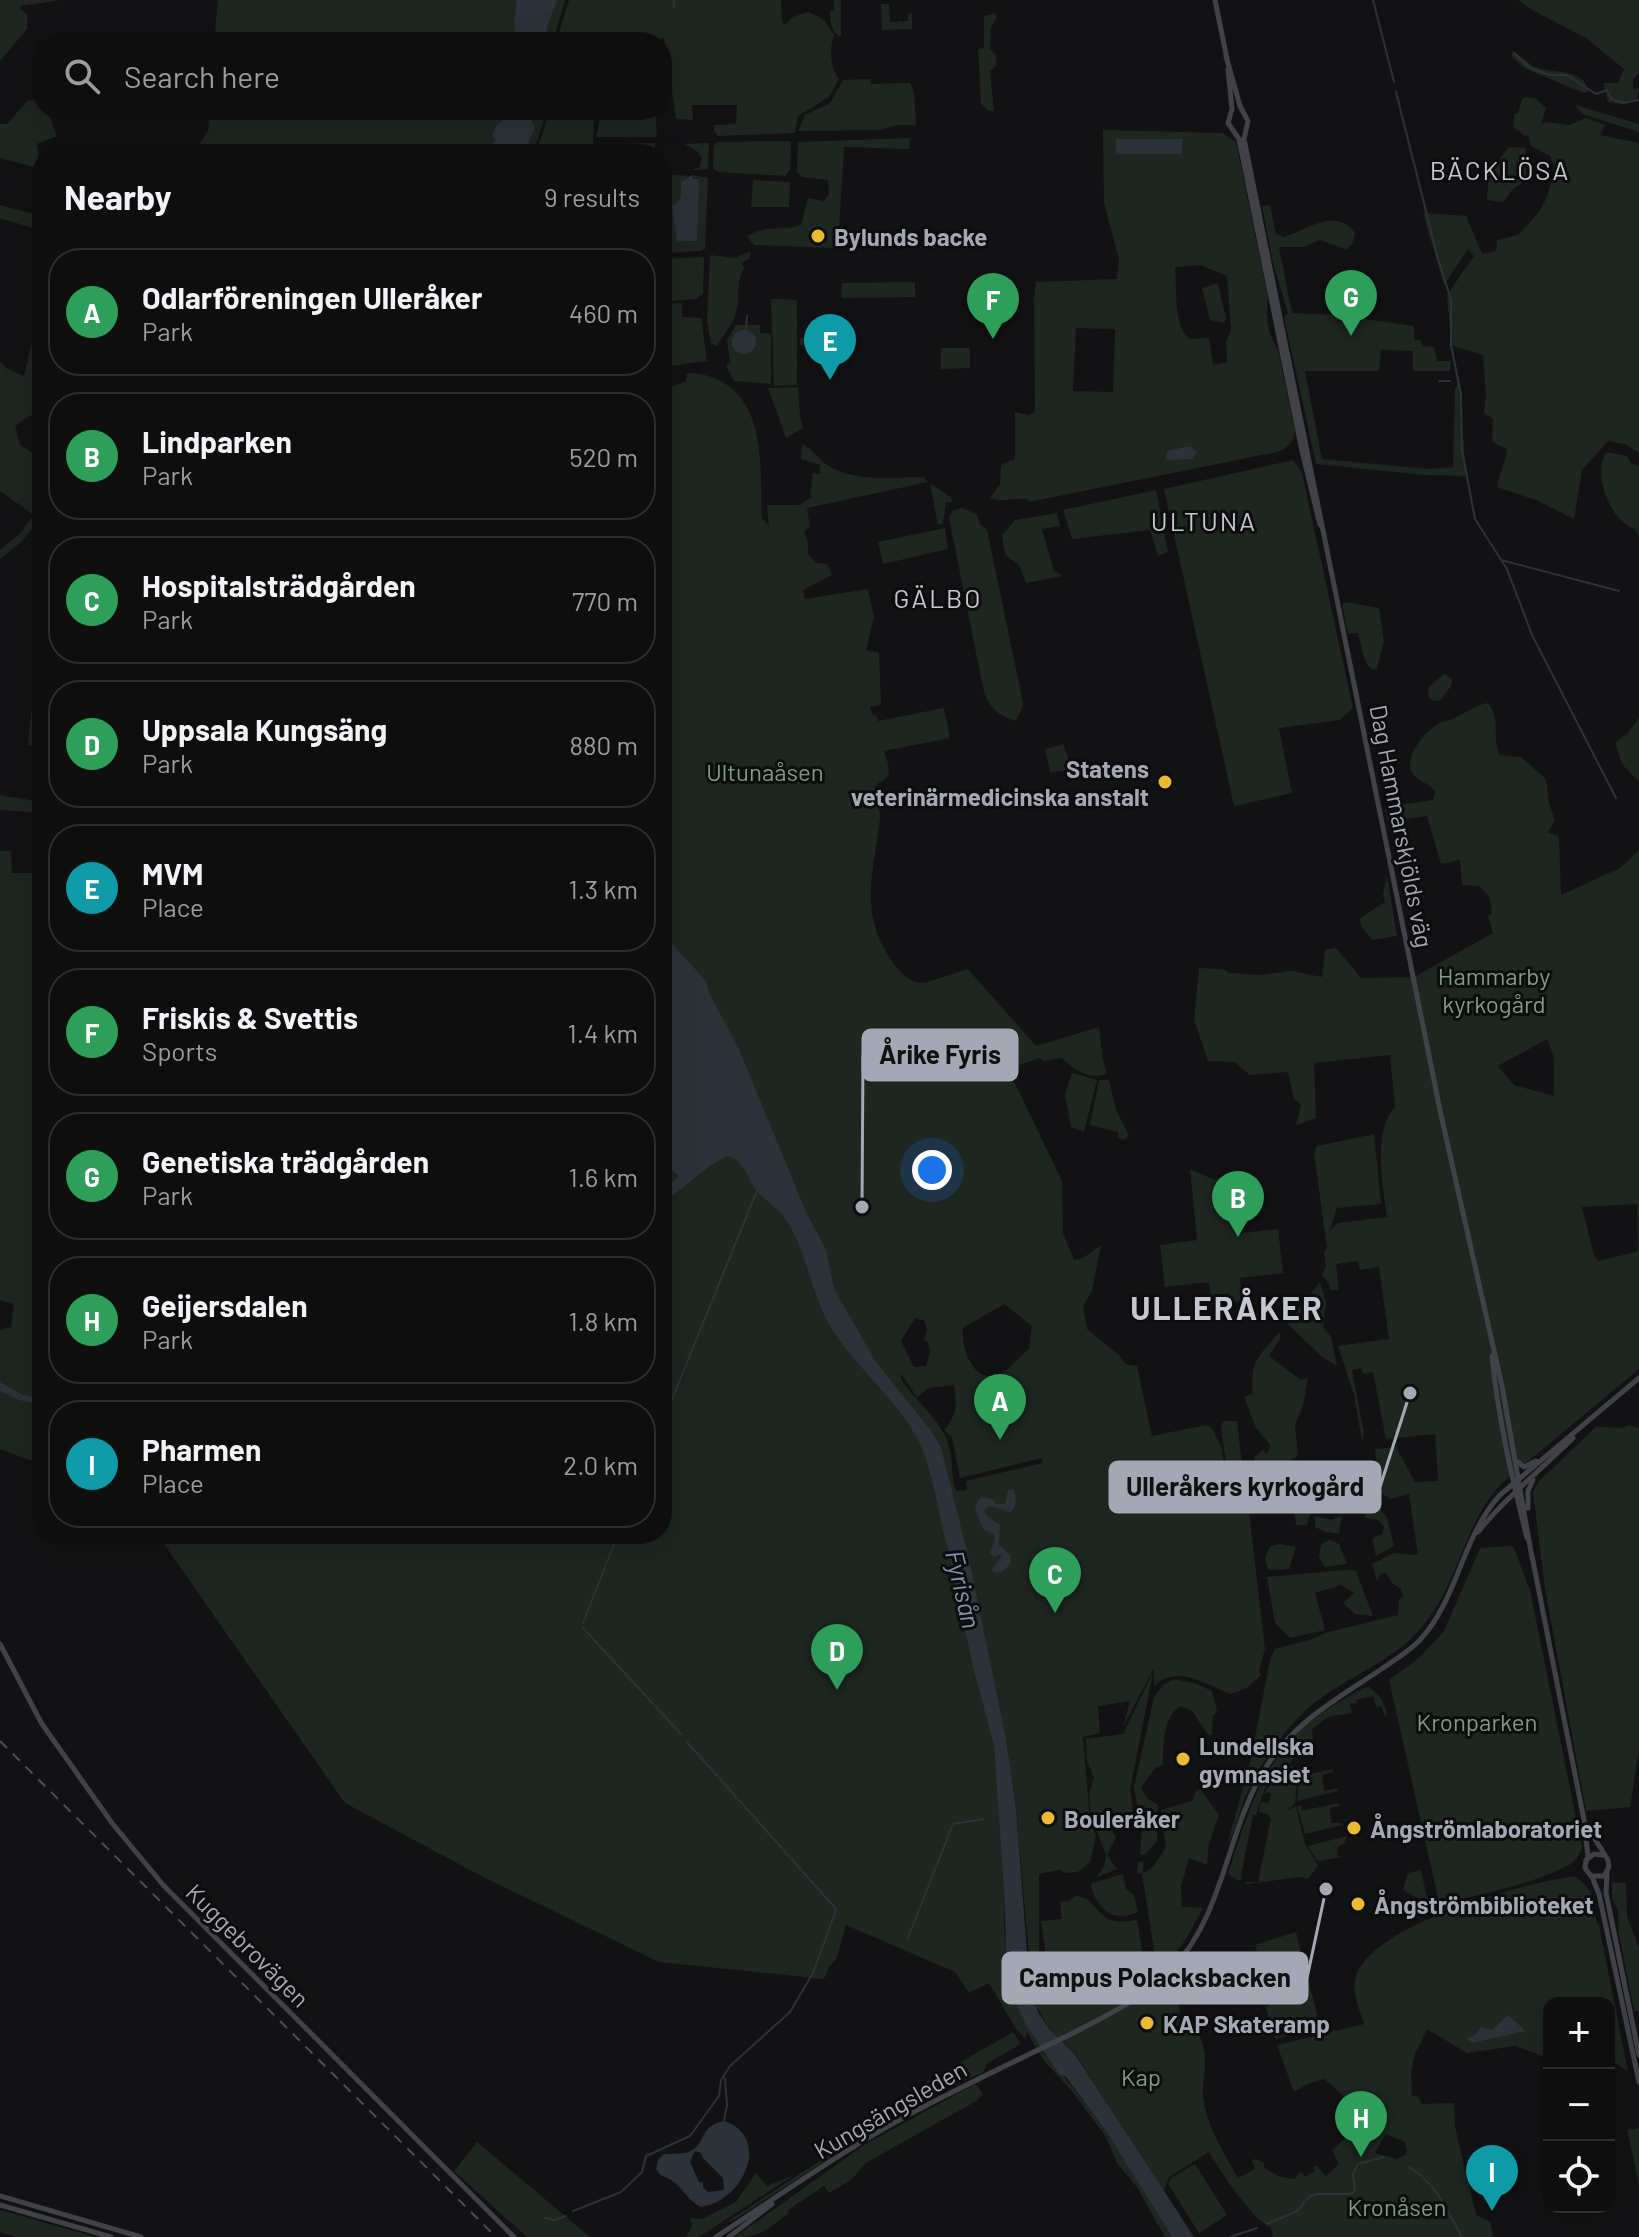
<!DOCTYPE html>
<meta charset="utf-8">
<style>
body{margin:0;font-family:Barlow,sans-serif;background:#1c1c1d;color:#f1f3f6}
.controls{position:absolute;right:24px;bottom:24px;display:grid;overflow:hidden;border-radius:16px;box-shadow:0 8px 32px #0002}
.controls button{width:72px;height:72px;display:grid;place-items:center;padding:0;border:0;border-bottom:2px solid #2e2e2f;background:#0e0e0f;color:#f1f3f6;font:40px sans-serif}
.you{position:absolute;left:932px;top:1170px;width:28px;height:28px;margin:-20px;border:6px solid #fff;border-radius:50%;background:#1a73e8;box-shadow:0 0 0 12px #1a73e833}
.badge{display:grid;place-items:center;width:52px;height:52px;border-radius:50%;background:#ecba31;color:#fff;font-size:26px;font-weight:700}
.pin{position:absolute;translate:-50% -66px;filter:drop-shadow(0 2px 4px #0008)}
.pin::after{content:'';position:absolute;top:42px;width:28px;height:24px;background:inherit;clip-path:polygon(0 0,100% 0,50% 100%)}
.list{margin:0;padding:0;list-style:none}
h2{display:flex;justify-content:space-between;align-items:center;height:104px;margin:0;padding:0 32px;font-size:34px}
h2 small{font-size:26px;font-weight:400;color:#9b9c9e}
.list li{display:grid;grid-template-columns:52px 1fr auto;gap:24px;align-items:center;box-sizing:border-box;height:128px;margin:0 16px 16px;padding:0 16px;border:2px solid #2e2e2f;border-radius:32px}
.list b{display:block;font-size:30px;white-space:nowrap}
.list p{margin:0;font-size:26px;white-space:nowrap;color:#9b9c9e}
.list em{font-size:26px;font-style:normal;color:#9b9c9e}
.icon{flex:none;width:44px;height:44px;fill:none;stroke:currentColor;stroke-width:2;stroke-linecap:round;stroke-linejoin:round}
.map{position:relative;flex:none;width:1639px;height:2237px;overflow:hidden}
.search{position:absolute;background:#0e0e0f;box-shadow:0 8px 32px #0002;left:32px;top:32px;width:640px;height:88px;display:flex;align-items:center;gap:20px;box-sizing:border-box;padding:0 28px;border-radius:32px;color:#9b9c9e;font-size:30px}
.panel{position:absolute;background:#0e0e0f;box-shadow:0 8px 32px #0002;left:32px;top:144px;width:640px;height:1400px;border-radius:32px}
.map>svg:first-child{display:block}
</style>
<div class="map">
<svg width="1639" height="2237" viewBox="0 0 1639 2237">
<rect width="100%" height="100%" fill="#121214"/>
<path fill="#1e2620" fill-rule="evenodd" d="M0 0H61L21 6 20 9 27 14V29L0 61Z
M218 0H565L553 42H214Z
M569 0H781L782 22 785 25 793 17 808 12 823 19 834 35C829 49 830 68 839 79L829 97 798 116 795 133 718 136 714 131V125L736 124 737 105H692L693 120 676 119 664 38 655 40 654 42H556Z
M834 0H841V37C831 33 830 21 830 11H834Z
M1518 0H1639V72L1633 80V89L1639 88 1637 100 1625 104 1608 102 1603 83H1618L1624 69 1586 38 1532 10Z
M881 4H889L890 22 903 21 904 26V21H908V14L912 13V29L882 30Z
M996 13 997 18 991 27 990 49 996 55V66L990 71 994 111 987 110 981 103 978 49 984 48V16Z
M1512 52C1521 54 1525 61 1533 66 1551 75 1582 66 1589 91L1584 93 1526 69 1512 57Z
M870 79 871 84 910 83 914 92 916 125H897L880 130 798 131 805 115 830 103 843 80Z
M1525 97 1535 98 1546 108 1541 125 1545 122 1569 125 1586 118 1605 125 1600 135 1639 143V453L1625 444 1608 441 1582 470 1574 519 1536 500 1497 487C1499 473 1506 462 1507 449L1492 442 1493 419 1484 413 1486 394 1483 355 1451 345 1447 295 1474 256 1468 249 1444 285 1423 213 1466 216 1482 254 1496 251 1497 240 1518 235 1539 212 1548 195 1554 166 1550 156 1531 146 1528 135 1525 136 1513 127 1515 113 1518 114 1522 99Z
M42 98V110H47L57 136 37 144 39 163 42 165V169L0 158V124H7L27 101Z
M1575 105 1639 124V132L1582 114Z
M210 110H511L507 154H193L208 131Z
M533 110H547L533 154H525L535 127 531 120Z
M550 110H594L593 154H536Z
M602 110H655L657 137H596Z
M1103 130 1222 133 1236 142 1268 298C1265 315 1267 334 1278 349L1295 432C1291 454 1272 452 1252 457L1029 502 1028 499C1013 498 1004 503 990 498L1000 484 1001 465 1015 459V412L1028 415 1035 412 1034 297 1036 282 1117 279 1119 259 1104 203ZM1200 265 1227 276 1231 330 1226 341 1227 362 1213 365 1209 338 1189 339C1173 324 1177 287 1175 267ZM1076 328 1115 329 1113 392 1073 391Z
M910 138 909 149 844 147 838 245 832 248 754 245 747 236C769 223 783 232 801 225L808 198 824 201 829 194 828 180 802 177 797 172 798 142Z
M791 141 790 170 785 176 719 172 713 169 714 146 717 142Z
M655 143V154H619V144Z
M709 143 708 169 692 170 700 167 702 158 697 151 685 144Z
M1509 147 1526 148 1525 160 1528 179 1512 190 1503 202 1487 200 1489 172Z
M662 174 689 176C680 181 680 189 680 199L672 207 678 241 698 179H693L692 175 708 178 705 248 701 251 664 253 662 251Z
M753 180 790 182 789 207H751Z
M0 205 42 216V231L0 218Z
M1270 205 1276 234 1283 237C1308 230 1335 206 1355 233L1353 242 1347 250 1320 240 1303 247H1279L1292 313 1336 315 1414 326V340H1420L1423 346 1434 347 1437 361H1451L1450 371H1413V351L1381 350 1379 371H1305L1322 459 1428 469 1453 467 1455 389 1459 381 1466 476 1425 475 1316 464 1284 317 1288 313 1273 263 1262 206Z
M751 251 749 259 742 262 744 268C735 285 741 295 736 312 733 324 723 336 717 346L711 344 707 321 710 255 735 258Z
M704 257 703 294 696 299 671 301 662 259Z
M662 278 667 304 682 303V317L701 318 707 361 662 367Z
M915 282V297L841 298 842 283Z
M1218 283 1226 319 1224 323 1210 320 1202 288Z
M42 299V355L38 379 42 381V408L15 426 20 445 42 459V524L38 521 22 541 0 559V550L20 533 34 515 0 491V363L2 362 6 368 24 376Z
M771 299 797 300V385L774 386Z
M736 325H760V333L771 334V384L734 381 726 366 730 362 727 340Z
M825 331H837V345H800V338H814L819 342Z
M941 348H970V368L941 369Z
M695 373C768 384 760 461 762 518L769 526 767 505H799L813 496H810L813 473 820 474V465L801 459 802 444C813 449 817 458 826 464 852 483 892 477 924 477L928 482 807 508 810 527 804 531 808 542V554L817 563 827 564 832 575 803 590 805 599 868 589 874 617 866 650 879 653 881 705 870 707 873 716 876 715 878 721 944 708 950 738 884 751C899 790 875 773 875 793 875 801 881 810 880 818 874 871 858 911 891 960 900 973 909 983 925 983L968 969 1036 1046 1099 1027 1103 1061 1107 1073C1091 1081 1074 1070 1062 1058L1043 1061 1039 1058 1008 1069 1062 1181 1063 1233 1074 1260 1083 1258 1101 1245 1092 1291 1083 1306 1087 1329 1120 1356 1125 1364 1137 1366 1152 1436 1206 1425 1212 1428 1222 1449 1224 1469 1219 1485 1218 1505 1249 1512 1265 1649 1259 1670 1261 1675 1247 1688 1230 1694C1204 1684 1178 1664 1154 1686V1668L1123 1727 1130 1701 1098 1706 1100 1733 1083 1737 1090 1821 1096 1836 1090 1862 1078 1872 1066 1873 1059 1870 1039 1874V1949L1044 1973 1050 1976 1066 1975 1145 1964 1152 2004 1155 2003 1156 1989 1162 1982 1178 1994 1180 2014 1185 2022 1196 2021C1198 2034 1205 2045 1205 2058 1206 2070 1202 2084 1203 2096 1206 2126 1224 2152 1238 2178L1255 2169 1252 2160 1256 2159 1264 2163V2168L1281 2177 1295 2179 1299 2173 1303 2172 1304 2177 1315 2171 1313 2167 1316 2165 1326 2176 1339 2164 1332 2150 1357 2127C1353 2103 1342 2093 1324 2079L1308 2084 1294 2092 1277 2045 1364 2024C1359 2008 1351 1992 1356 1976 1374 1923 1522 1884 1574 1876 1603 1896 1585 1901 1599 1925L1628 2072 1609 2058V2003H1549V2058L1515 2046 1467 2053 1427 2029 1415 2054 1411 2073 1412 2096 1418 2097 1422 2104 1454 2103 1455 2127 1476 2215 1490 2222 1493 2237H1273L1271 2228C1251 2217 1221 2173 1209 2152L1169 2177 1163 2193 1075 2053 1050 2030 1033 2001 1016 1808 1006 1738 976 1599 997 1731 1005 1905C998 2018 1049 2050 1107 2133 1130 2166 1150 2202 1172 2237H1165L1136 2186 1117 2163 1106 2137 1071 2090 1044 2061 1027 2032 1025 2039 1016 2029 989 1983 969 1993 955 1972 846 1925 837 1958 829 1967 824 1979 659 1962 483 1877 345 1803 157 1534H662V390L686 381 687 374ZM1004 1304 1032 1326 1029 1349C1020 1356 1010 1369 1000 1374 973 1386 961 1347 963 1328ZM915 1318 925 1321 927 1331 924 1340 928 1342 930 1353 926 1366 914 1367 901 1341ZM900 1375H902L917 1397 929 1388 954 1385C957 1404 957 1416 944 1430L952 1437 960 1478 1041 1458 1043 1463 966 1481 967 1490 956 1491C951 1476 953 1461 949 1446 943 1423 918 1402 903 1383ZM1386 2134 1405 2142 1407 2154 1397 2159 1375 2153Z
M798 387 800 416 803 428 786 438 768 388Z
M1606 452 1627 456 1631 463 1639 466V537L1635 529C1610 521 1592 475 1606 452Z
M1293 460 1302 473 1353 708 1340 720 1279 728 1292 793 1234 806 1164 489Z
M930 483 953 499 951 503 946 502 943 523 938 525Z
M1156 490 1168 552 1158 556 1150 530 1072 539 1063 510Z
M962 508 977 514 980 524 987 530 1021 693 1023 706 1016 721C999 716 990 709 984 692L949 518 953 510Z
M1057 513 1060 526 1042 529 1054 571 1063 576 1026 583 1019 565 1005 555 1002 535 1015 520Z
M945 528 948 549 883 564 878 542Z
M1346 602 1379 608 1384 642 1377 668 1374 670C1362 664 1362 645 1358 633L1348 634 1342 604Z
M1445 673 1452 679 1451 686 1441 700 1433 701 1429 698 1428 688Z
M1487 703C1502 717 1491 737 1500 755L1521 757 1546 779 1549 803 1555 821 1548 832 1559 837 1561 895 1620 868 1639 850V1369L1501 1484C1463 1525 1458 1586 1421 1628 1389 1666 1336 1680 1302 1714 1279 1736 1256 1771 1244 1800 1239 1815 1234 1834 1227 1845L1250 1763 1270 1660 1275 1649 1312 1639 1328 1632 1398 1615 1399 1600 1403 1596 1401 1589 1392 1583 1386 1573 1380 1574 1377 1581 1372 1564 1393 1553 1418 1555 1409 1494 1390 1499 1380 1492 1375 1449 1396 1447 1415 1482 1438 1481 1435 1434 1386 1439 1373 1372 1363 1374 1361 1368 1352 1370 1364 1433 1362 1441 1354 1395 1338 1346 1389 1339 1379 1267 1360 1270 1358 1261 1336 1264 1339 1290H1330L1329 1283 1322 1275 1326 1267 1324 1252 1327 1248 1314 1153 1317 1146 1374 1134 1381 1204 1337 1208 1330 1230 1338 1223 1387 1217C1383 1188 1372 1130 1395 1107L1390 1055 1314 1063 1316 1118 1296 1125 1301 1105 1294 1099 1288 1072 1250 1075 1234 1062 1208 1061 1194 1020 1199 968 1223 969 1229 973 1260 975 1291 971 1322 977 1325 950 1336 948 1361 978 1414 977 1493 933 1488 917 1492 913 1490 898 1479 886 1462 885 1460 860 1441 864 1427 816 1388 822 1385 807 1433 800 1435 792C1429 781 1412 781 1410 766 1409 751 1425 733 1436 725 1441 721 1448 721 1453 719 1465 713 1474 706 1487 703ZM1547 1039 1554 1058V1096L1514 1085 1498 1066ZM1637 1204 1638 1249 1636 1252 1598 1261 1594 1255 1582 1207Z
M31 712 42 715V753L37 747 28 745Z
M1639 718V782L1622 764 1615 743 1629 732Z
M1063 744 1070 763 1065 771 1050 772 1045 749Z
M0 795 42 802V813L0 810Z
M0 851H11L12 873H42V1462L29 1460 0 1449V1330L11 1327 14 1304 0 1300Z
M1387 875 1397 936 1372 940 1361 926 1360 918 1385 902 1383 894Z
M1072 1073 1097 1080 1084 1132 1071 1127 1065 1094Z
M1099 1080H1109L1116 1110 1129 1135 1125 1140 1118 1138V1132L1090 1125Z
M1190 1169 1212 1179 1235 1181 1241 1233 1278 1229 1283 1273 1240 1278 1242 1301 1212 1305 1209 1282 1165 1287 1160 1245 1197 1240Z
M1320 1282 1326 1303 1323 1327 1331 1337 1337 1366 1322 1357 1287 1323Z
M1280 1332V1339L1269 1356 1301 1380 1308 1377 1303 1406 1295 1424 1298 1456 1284 1463 1292 1476 1302 1478 1311 1511 1307 1525H1296L1291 1489 1272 1476 1255 1479 1254 1457 1263 1450 1266 1454 1271 1446 1256 1428 1244 1397 1253 1394C1250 1361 1258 1356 1280 1332Z
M1223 1421H1237L1243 1473 1228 1474 1221 1429Z
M1629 1425 1639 1428V1750L1630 1807 1586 1811 1545 1589 1533 1492 1539 1481 1596 1427 1621 1428Z
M1364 1507 1379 1508 1387 1517 1394 1546 1376 1556 1372 1539 1382 1534 1384 1527 1378 1520 1365 1518Z
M1342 1515 1339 1534 1326 1532 1315 1527V1516L1332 1520Z
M1330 1540 1339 1544 1347 1564 1325 1567 1319 1557 1321 1544Z
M1280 1544 1296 1547 1289 1569 1268 1570 1265 1558 1270 1546Z
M1513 1546 1530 1590 1582 1848C1580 1854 1577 1859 1572 1863 1549 1879 1467 1900 1439 1902L1389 1680 1419 1658 1444 1631 1480 1548Z
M1345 1570 1356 1571 1373 1616 1355 1614 1343 1603 1354 1593 1341 1585 1315 1593 1325 1630 1290 1638 1275 1623 1267 1577Z
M1153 1672 1130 1790 1133 1813 1124 1814 1110 1828 1116 1837 1107 1855 1117 1869 1096 1878 1104 1866 1106 1855 1091 1817 1089 1793 1094 1778 1087 1761 1086 1739 1123 1734Z
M1174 1679 1194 1683 1212 1691 1217 1711 1213 1716 1212 1734 1209 1736 1192 1711 1180 1706C1163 1717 1163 1746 1163 1765L1155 1768 1141 1788 1148 1799 1158 1805 1157 1841 1145 1855H1140L1142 1830 1134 1787 1154 1697 1163 1685Z
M1369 1687 1381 1698 1387 1712 1385 1717 1381 1706 1376 1707 1373 1696 1356 1700 1357 1703 1350 1704 1352 1713 1328 1717 1312 1729 1313 1740 1302 1745 1289 1765 1265 1788 1256 1815H1253L1241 1876 1242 1879 1239 1881 1228 1874C1246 1817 1264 1755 1315 1718 1330 1707 1347 1697 1363 1688Z
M1291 1766 1294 1767 1297 1783 1295 1804 1286 1811 1296 1806 1305 1843 1318 1866 1308 1879 1300 1877 1247 1884 1245 1882H1258L1271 1818 1268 1817 1270 1815 1259 1812 1261 1802 1269 1803 1271 1793 1266 1792 1265 1795 1264 1793 1274 1780Z
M1333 1769V1772L1322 1775 1324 1791 1337 1788 1338 1791 1297 1801 1299 1783 1296 1771 1301 1770 1302 1776Z
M1200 1789 1219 1815 1209 1843 1207 1865 1189 1858 1181 1887 1182 1907 1203 1908C1191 1929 1179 1958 1157 1968L1142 1874 1137 1873 1138 1862 1144 1861 1143 1873 1152 1868 1166 1848 1161 1810 1192 1801 1196 1791Z
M1339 1803V1806L1330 1808 1331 1823H1342V1825L1305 1834 1297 1806 1301 1805 1302 1810H1306Z
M1347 1836 1345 1843 1337 1847 1338 1856 1342 1857 1317 1861 1308 1846Z
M1421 1870 1428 1902 1427 1903 1403 1890 1408 1873Z
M1123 1874 1126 1889 1134 1895 1138 1912C1114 1923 1098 1910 1091 1887L1092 1883Z
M1612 1882 1626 1883 1627 1917 1639 1947V2011H1634L1619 1934 1618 1910 1612 1899Z
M1075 1896C1094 1896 1096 1915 1111 1920 1119 1923 1129 1921 1137 1920L1144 1962 1048 1970 1041 1921 1062 1919 1060 1902 1070 1901Z
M1296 1932 1320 2026 1275 2039 1266 2008 1277 1995 1271 1973 1263 1970 1255 1945Z
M1013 2032 1021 2044 986 2064 984 2072 927 2096 926 2082Z
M975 2084 983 2094 976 2101 866 2163 851 2180 829 2193 824 2186 788 2210 789 2213C766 2229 764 2237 735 2237L864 2145Z
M921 2101 918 2106 867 2134 737 2218 725 2223 853 2139Z
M1639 2128V2185L1627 2130Z
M477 2142 590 2237H527L454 2171Z
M1195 2164 1227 2215 1199 2233 1168 2184 1171 2178Z
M756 2173 767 2186 794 2175 699 2237H686L692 2226 690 2218 702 2219 736 2202Z
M0 2210 95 2237H16L0 2232Z"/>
<path fill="#2b3239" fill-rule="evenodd" d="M517 0H557L547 27 546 42H516L514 20Z
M499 110H533L531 120 535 127 525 154H490L495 139 492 136 496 126 505 119 498 112Z
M1116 139H1182V154H1116Z
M692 175 693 179H699L697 241H677L672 207 680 199 681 182Z
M732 342a12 12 0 1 1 24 0a12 12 0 1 1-24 0Z
M1190 446 1197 452 1192 459 1166 460 1167 451Z
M662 921 673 945 706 981 708 991 739 1049 806 1212 826 1250 834 1289 876 1362 932 1432 941 1448 968 1555 1006 1738 1016 1808 1030 1992 1039 2014 1050 2030 1074 2053 1194 2237H1172L1108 2134 1066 2077 1059 2074 1025 2023 1014 1999 1006 1960 1005 1905 994 1745 974 1671 951 1563 952 1557 946 1543C939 1514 932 1468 919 1442 895 1393 843 1360 821 1308 810 1281 802 1241 784 1217 776 1206 762 1199 754 1187 746 1174 743 1159 727 1156L711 1165 662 1204V1193L679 1176 662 1163Z
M0 1382 23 1395 42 1398V1405L19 1400 0 1391Z
M1008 1490H1014C1016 1498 1017 1504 1012 1511L1008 1512 999 1508 989 1506 984 1511 987 1516 1000 1525 999 1545 1010 1555 1011 1563 1002 1572 995 1573 991 1570 1002 1556 1000 1554 994 1557 990 1553 995 1539 993 1534 983 1529 975 1510 978 1500 982 1497 992 1499 996 1504H1005Z
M1508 2015 1526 2031 1472 2043 1466 2039 1475 2035 1481 2027 1492 2030Z
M724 2121C772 2137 744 2201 701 2207 683 2198 683 2182 660 2175L656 2169 658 2160 664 2154C673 2153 683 2155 691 2151 707 2142 699 2126 724 2121ZM695 2151 701 2153 703 2158 723 2178 724 2190 708 2192 703 2187V2183L699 2182 690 2162Z"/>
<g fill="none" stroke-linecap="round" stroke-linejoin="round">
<path stroke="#2b3239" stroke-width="2" d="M674 0V7
M1373 0 1394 82
M1514 53 1530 68 1550 75H1567L1596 94 1607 90 1611 99 1622 103 1639 100
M1396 92 1438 259 1451 300V345L1461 395 1462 450 1475 519 1507 569 1532 635 1616 798
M746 329 747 316
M1439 381H1450
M1501 560 1619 591
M662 1424 758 1188
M583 1623 618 1534
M583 1628 681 1734
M907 1940 953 1824 983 1819
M724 2121 727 2105 725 2078
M1409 2167C1435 2182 1448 2212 1462 2237
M573 2211 621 2192 642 2172 646 2156 690 2136 719 2096 721 2080 730 2066 790 2012 813 1973 835 1913 836 1909 687 1742
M545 2218 555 2220 566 2216
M1267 2224 1297 2211 1310 2196 1319 2194H1351L1355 2191 1353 2174 1358 2164 1384 2157
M1230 2237 1257 2228"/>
<path stroke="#414248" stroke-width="5" d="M1215 0 1227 59
M1226 56 1240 106 1248 121 1244 139 1441 1115 1502 1386 1532 1558
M1228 69 1232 109 1228 123 1239 139 1302 451 1320 525
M1492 1356C1498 1418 1512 1478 1527 1538
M1518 1462 1524 1467 1536 1461
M1528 1508V1491L1533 1480
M1478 1532C1506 1497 1541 1470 1573 1438
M1532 1556 1584 1820 1588 1857
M0 1644 42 1724 112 1823 164 1886 514 2237
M1588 1828 1608 1860 1609 1867 1604 1876H1591L1585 1868 1586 1860 1594 1854 1603 1855
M1607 1873 1606 1893 1639 2055
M1592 1877 1599 1894 1639 2082
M0 2196 141 2237
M0 2205 111 2237
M716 2237C786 2191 856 2141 931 2103 976 2080 1021 2058 1067 2036 1104 2017 1143 1999 1173 1968 1224 1913 1226 1835 1263 1772 1291 1724 1335 1700 1380 1670 1393 1661 1407 1653 1419 1641 1458 1600 1462 1536 1500 1495L1639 1378
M729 2237 772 2204"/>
<path stroke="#4c4d53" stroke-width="2" stroke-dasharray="10 8" stroke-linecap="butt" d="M0 1741 496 2237"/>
</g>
<g fill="#ecba31" stroke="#0d0d0e" stroke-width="3">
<circle cx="818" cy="236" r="8"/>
<circle cx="1165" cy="782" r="8"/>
<circle cx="1183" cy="1759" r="8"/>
<circle cx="1048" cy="1818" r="8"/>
<circle cx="1354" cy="1828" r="8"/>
<circle cx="1358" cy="1904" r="8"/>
<circle cx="1147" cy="2023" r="8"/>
</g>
<g text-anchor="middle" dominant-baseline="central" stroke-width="6" stroke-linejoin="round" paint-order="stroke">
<g font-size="24" font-weight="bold" fill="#a4a8b4" stroke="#0d0d0e" text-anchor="start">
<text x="834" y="236">Bylunds backe</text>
<text x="1149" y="768" text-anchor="end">Statens<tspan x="1149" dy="28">veterinärmedicinska anstalt</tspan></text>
<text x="1199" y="1745">Lundellska<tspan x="1199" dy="28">gymnasiet</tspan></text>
<text x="1064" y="1818">Bouleråker</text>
<text x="1370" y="1828">Ångströmlaboratoriet</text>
<text x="1374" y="1904">Ångströmbiblioteket</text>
<text x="1163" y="2023">KAP Skateramp</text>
</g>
<g font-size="24" fill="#7b9e80" stroke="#0d0d0e">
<text x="765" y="771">Ultunaåsen</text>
<text x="1494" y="975">Hammarby<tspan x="1494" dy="28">kyrkogård</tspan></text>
<text x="1477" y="1721">Kronparken</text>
<text x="1141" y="2076">Kap</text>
<text x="1397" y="2206">Kronåsen</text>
</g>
<g font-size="24" fill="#a4a8b4" stroke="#0d0d0e">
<text transform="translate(1402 826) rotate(79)">Dag Hammarskjölds väg</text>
<text transform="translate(248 1945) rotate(45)">Kuggebrovägen</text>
<text transform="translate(890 2109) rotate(-30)">Kungsängsleden</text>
</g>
<g font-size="26" letter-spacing="2" fill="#c5c7d0" stroke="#0d0d0e">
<text x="1500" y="169">BÄCKLÖSA</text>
<text x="1204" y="520">ULTUNA</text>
<text x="938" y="597">GÄLBO</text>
</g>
<g font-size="26" font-style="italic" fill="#7b93ae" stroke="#0d0d0e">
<text transform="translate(964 1589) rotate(77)">Fyrisån</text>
</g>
<g font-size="32" font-weight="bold" letter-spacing="2" fill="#c5c7d0" stroke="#0d0d0e">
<text x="1227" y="1307">ULLERÅKER</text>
</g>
</g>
<path fill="none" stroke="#a4a8b4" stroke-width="3" d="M862 1207L863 1055M1410 1393L1380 1487M1326 1889L1307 1978"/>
<g fill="#a4a8b4" stroke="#0d0d0e" stroke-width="3">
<circle cx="862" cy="1207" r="8"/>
<circle cx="1410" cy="1393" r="8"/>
<circle cx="1326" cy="1889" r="8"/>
</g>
<g fill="#a4a8b4" stroke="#a4a8b4" stroke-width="3">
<rect x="863" y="1030" width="154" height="50" rx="8"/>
<rect x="1110" y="1462" width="270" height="50" rx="8"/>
<rect x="1003" y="1953" width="304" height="50" rx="8"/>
</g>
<g font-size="26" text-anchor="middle" font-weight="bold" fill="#111">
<text x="940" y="1064">Årike Fyris</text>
<text x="1245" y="1496">Ulleråkers kyrkogård</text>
<text x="1155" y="1987">Campus Polacksbacken</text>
</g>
</svg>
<div class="controls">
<button>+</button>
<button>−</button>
<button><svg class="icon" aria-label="locate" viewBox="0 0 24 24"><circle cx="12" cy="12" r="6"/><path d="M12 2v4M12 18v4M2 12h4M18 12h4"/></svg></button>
</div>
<div class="you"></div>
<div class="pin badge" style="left:1000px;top:1440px;background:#2e9e5b">A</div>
<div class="pin badge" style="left:1238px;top:1237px;background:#2e9e5b">B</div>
<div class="pin badge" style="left:1055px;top:1613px;background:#2e9e5b">C</div>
<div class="pin badge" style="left:837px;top:1690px;background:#2e9e5b">D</div>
<div class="pin badge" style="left:830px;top:380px;background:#0f9aa8">E</div>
<div class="pin badge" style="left:993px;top:339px;background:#2e9e5b">F</div>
<div class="pin badge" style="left:1351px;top:336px;background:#2e9e5b">G</div>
<div class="pin badge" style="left:1361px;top:2157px;background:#2e9e5b">H</div>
<div class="pin badge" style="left:1492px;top:2211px;background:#0f9aa8">I</div>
<div class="search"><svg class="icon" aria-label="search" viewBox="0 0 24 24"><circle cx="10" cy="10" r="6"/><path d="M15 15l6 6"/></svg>Search here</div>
<section class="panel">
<h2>Nearby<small>9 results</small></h2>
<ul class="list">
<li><span class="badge" style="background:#2e9e5b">A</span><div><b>Odlarföreningen Ulleråker</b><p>Park</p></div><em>460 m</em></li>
<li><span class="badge" style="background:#2e9e5b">B</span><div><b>Lindparken</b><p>Park</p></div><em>520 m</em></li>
<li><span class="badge" style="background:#2e9e5b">C</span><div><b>Hospitalsträdgården</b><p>Park</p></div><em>770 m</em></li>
<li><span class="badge" style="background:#2e9e5b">D</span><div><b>Uppsala Kungsäng</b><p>Park</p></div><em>880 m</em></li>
<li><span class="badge" style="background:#0f9aa8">E</span><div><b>MVM</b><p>Place</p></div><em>1.3 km</em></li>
<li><span class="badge" style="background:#2e9e5b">F</span><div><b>Friskis &amp; Svettis</b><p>Sports</p></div><em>1.4 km</em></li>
<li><span class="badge" style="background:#2e9e5b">G</span><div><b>Genetiska trädgården</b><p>Park</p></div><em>1.6 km</em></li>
<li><span class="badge" style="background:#2e9e5b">H</span><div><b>Geijersdalen</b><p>Park</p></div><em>1.8 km</em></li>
<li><span class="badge" style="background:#0f9aa8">I</span><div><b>Pharmen</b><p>Place</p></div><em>2.0 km</em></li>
</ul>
</section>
</div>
